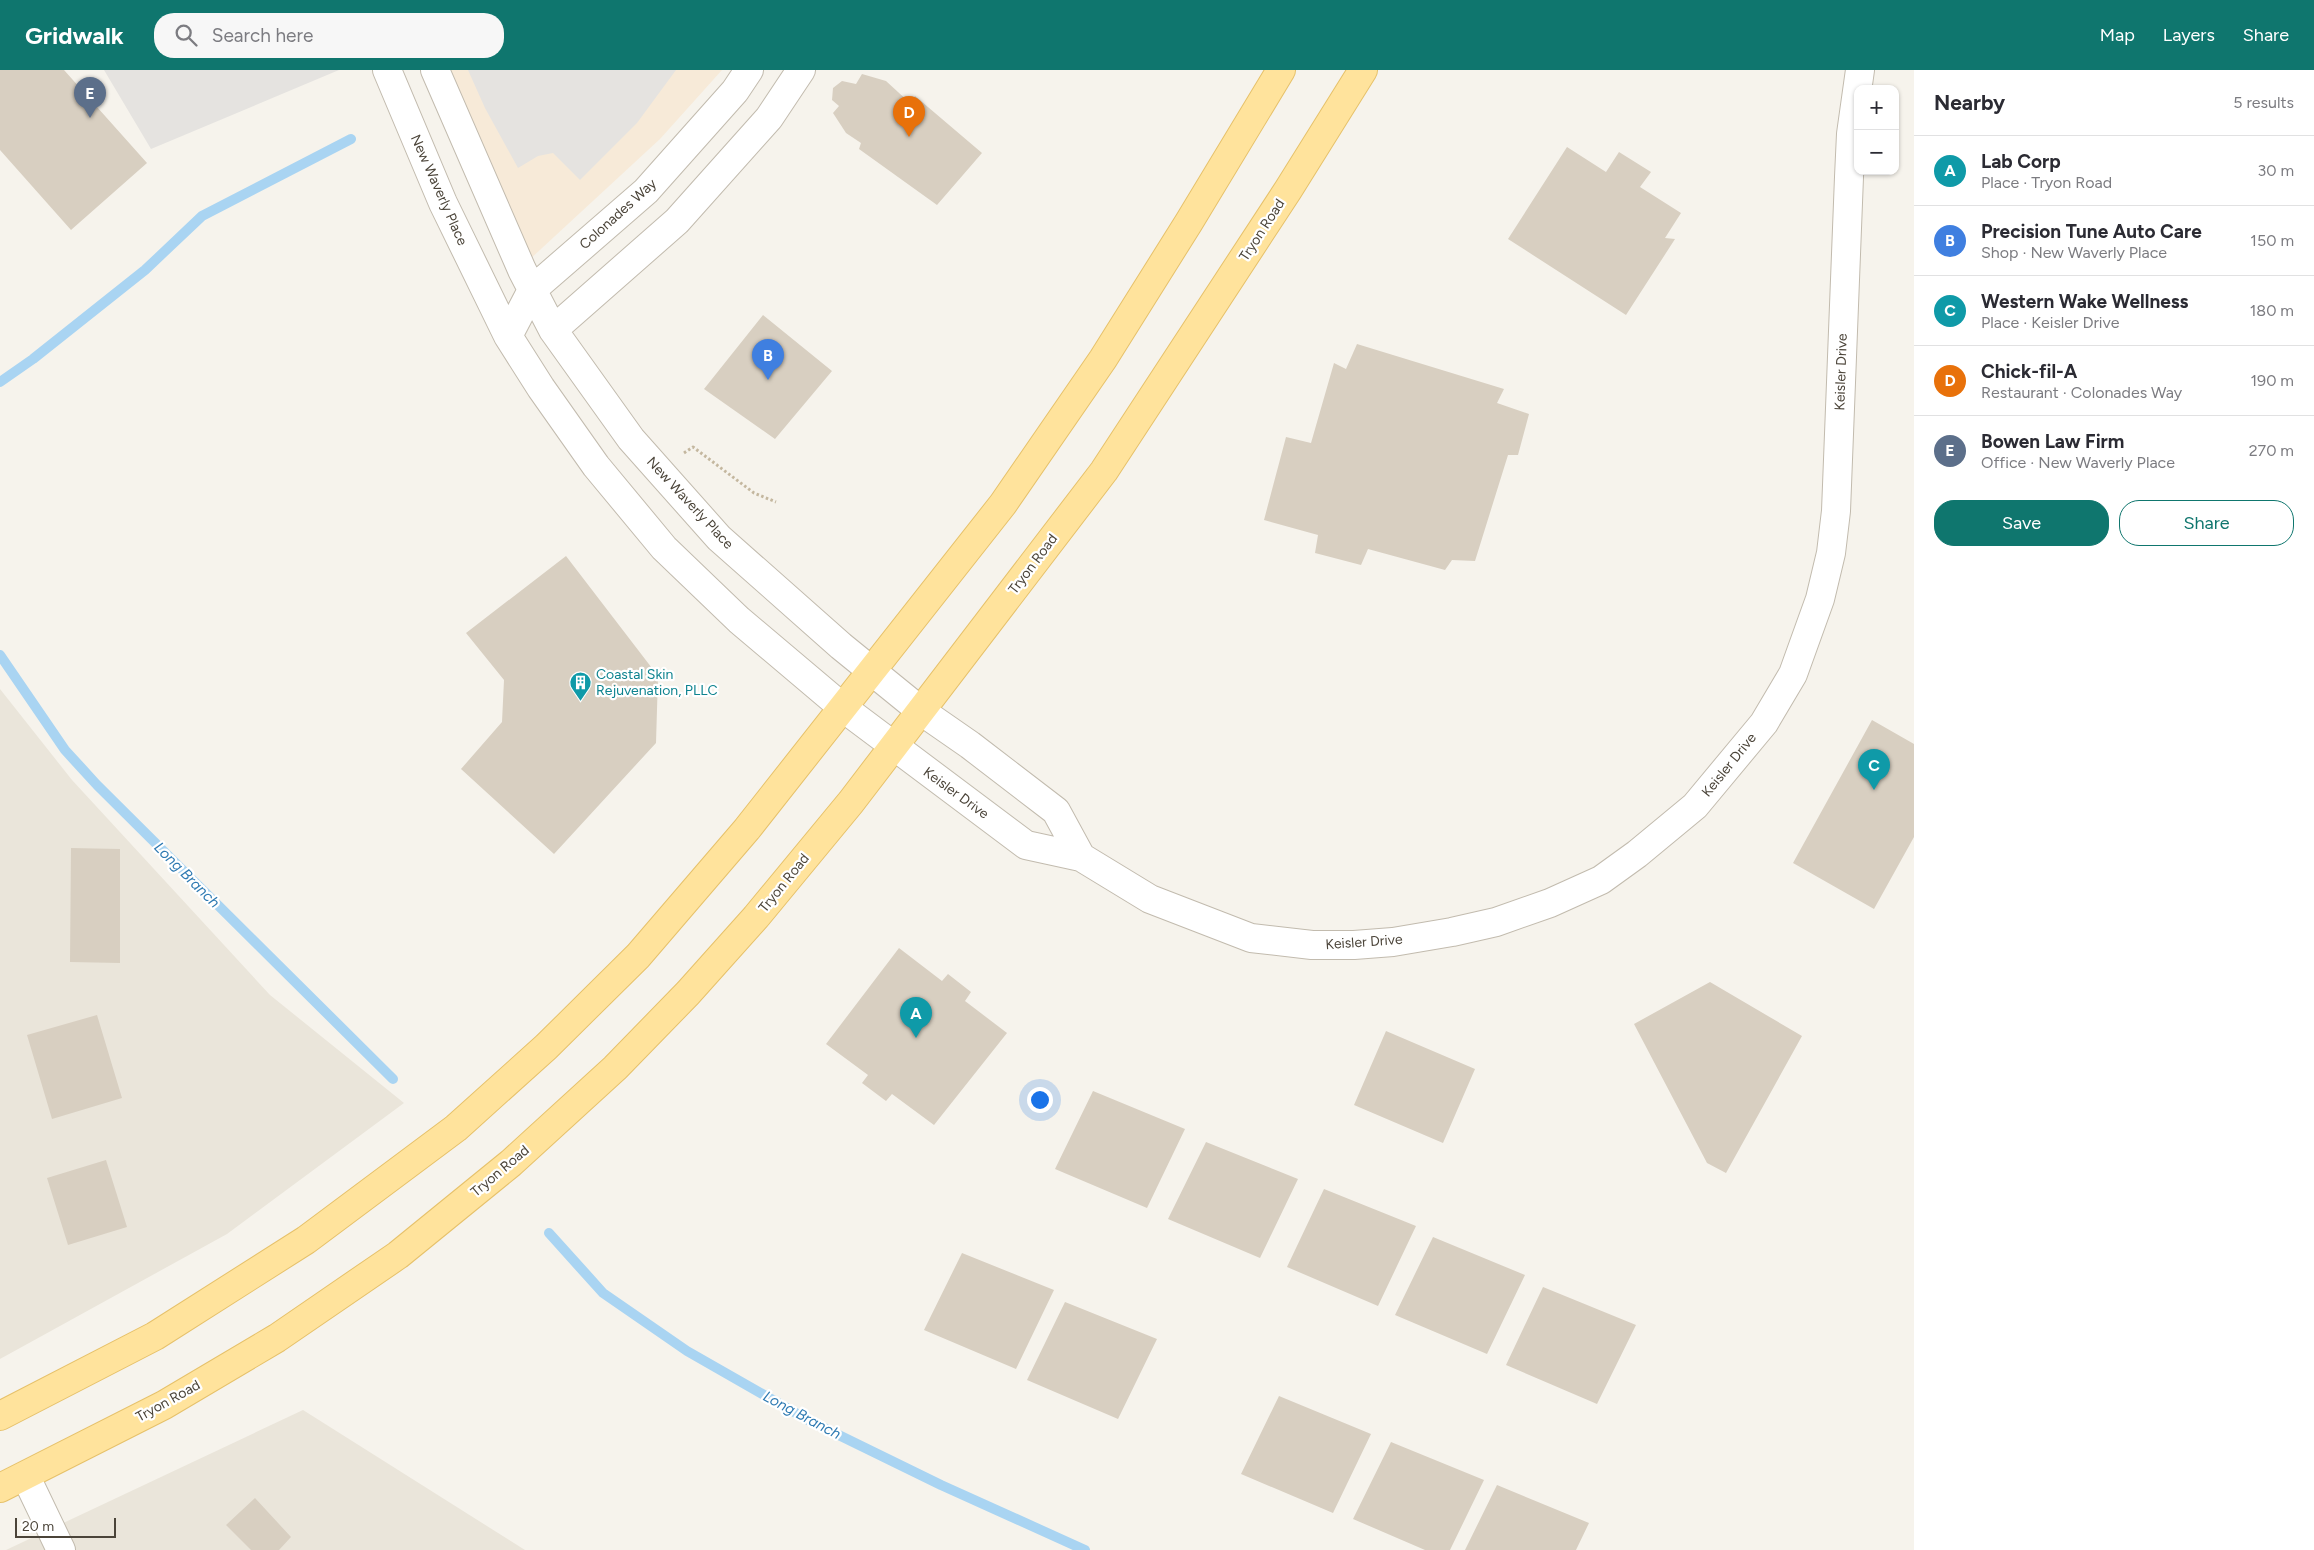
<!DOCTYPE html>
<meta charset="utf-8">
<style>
body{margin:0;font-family:Figtree,sans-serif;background:#f7f7f7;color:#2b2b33}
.controls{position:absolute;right:15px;top:15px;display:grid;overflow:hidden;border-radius:10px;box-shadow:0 1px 4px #0004}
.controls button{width:45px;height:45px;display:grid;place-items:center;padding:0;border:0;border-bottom:1px solid #e1e1e2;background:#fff;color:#2b2b33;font:25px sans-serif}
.scale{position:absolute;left:15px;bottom:12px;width:101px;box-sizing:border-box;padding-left:5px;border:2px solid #4b4439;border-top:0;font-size:14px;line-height:18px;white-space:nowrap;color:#4b4439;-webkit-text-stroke:4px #fff;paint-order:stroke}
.you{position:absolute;left:1039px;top:1029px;width:18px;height:18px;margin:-12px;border:4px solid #fff;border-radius:50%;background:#1a73e8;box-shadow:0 0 0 8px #1a73e833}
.badge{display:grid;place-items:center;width:32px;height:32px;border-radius:50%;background:#0f766e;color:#fff;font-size:16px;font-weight:700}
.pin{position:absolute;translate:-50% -41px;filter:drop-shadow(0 1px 2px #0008)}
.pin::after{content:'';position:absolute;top:26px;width:18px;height:15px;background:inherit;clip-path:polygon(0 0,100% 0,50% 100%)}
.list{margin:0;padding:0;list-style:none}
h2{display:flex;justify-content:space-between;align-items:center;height:65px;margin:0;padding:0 20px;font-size:21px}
h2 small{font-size:16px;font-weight:400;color:#7c7c81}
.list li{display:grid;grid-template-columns:32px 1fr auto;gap:15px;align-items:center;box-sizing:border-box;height:70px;padding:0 20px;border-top:1px solid #e1e1e2}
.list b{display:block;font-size:19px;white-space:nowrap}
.list p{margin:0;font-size:16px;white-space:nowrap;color:#7c7c81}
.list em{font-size:16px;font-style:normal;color:#7c7c81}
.actions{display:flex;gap:10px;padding:15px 20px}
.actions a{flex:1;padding:11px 0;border:1px solid #0f766e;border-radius:20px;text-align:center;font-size:18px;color:#0f766e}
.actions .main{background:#0f766e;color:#fff}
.icon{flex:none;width:28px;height:28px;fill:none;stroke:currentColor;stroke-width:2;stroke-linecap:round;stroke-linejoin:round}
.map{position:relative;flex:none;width:1914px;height:1480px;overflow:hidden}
header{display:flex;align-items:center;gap:30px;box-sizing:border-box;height:70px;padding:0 25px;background:#0f766e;color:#fff}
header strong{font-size:24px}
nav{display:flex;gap:28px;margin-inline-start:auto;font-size:18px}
.search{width:350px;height:45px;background:#f7f7f7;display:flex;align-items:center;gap:12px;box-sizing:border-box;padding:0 18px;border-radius:20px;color:#7c7c81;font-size:19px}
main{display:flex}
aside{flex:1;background:#fff}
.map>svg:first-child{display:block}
</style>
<header>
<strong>Gridwalk</strong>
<div class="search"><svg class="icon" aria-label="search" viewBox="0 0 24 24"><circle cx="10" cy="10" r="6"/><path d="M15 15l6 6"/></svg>Search here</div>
<nav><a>Map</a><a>Layers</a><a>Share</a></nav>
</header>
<main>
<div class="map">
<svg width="1914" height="1480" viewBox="0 0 1914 1480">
<rect width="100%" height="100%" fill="#f6f3ec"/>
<path fill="#eae5da" d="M0 619 72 710 270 925 404 1033 227 1164 0 1289Z
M303 1340 525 1480H6Z"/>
<path fill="#f7ead8" d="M438 0H722L660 69 528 191Z"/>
<path fill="#e5e3e0" d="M104 0H339L151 79Z
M468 0H676L637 53 580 110 553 83 538 86 518 98 485 38Z"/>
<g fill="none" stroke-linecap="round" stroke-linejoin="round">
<path stroke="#a9d4f2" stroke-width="10" d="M0 312 33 289 145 200 202 146 351 69
M0 585 65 680 97 715 393 1009
M549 1163 603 1223 687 1281 808 1350 941 1415 1085 1480"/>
</g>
<path fill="#d8cfc1" d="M0 0H64L147 93 71 160 0 80Z
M862 4 886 11 910 33 915 26 982 83 937 135 859 79 861 73 846 63 833 43 839 36 832 30 833 18 842 11 856 14Z
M1567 77 1606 102 1619 82 1651 102 1640 117 1681 143 1665 168 1675 169 1626 245 1508 169Z
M763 245 832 301 775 369 704 319Z
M1357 274 1504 319 1497 333 1529 344 1518 385H1508L1475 491 1452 490 1445 500 1368 479 1361 495 1315 483 1318 465 1264 450 1286 367 1311 373 1334 293 1346 299Z
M566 486 658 606 656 673 554 784 461 699 502 652 504 610 466 563Z
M1872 650 1914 674V767L1874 839 1793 793Z
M71 778 120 779V893L70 892Z
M899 878 942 911 948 904 971 922 965 931 1007 963 934 1055 892 1024 886 1031 862 1013 868 1005 826 974Z
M1710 912 1802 966 1726 1103 1707 1093 1634 954Z
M97 945 122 1028 52 1049 27 965Z
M1386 961 1475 999 1443 1073 1354 1035Z
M1093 1021 1185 1059 1147 1138 1055 1099Z
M1206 1072 1298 1109 1260 1188 1168 1149Z
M106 1090 127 1157 68 1175 47 1108Z
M1324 1119 1416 1156 1378 1236 1287 1197Z
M1433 1167 1525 1205 1487 1284 1395 1245Z
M962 1183 1054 1220 1016 1299 924 1260Z
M1543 1217 1636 1255 1597 1334 1506 1295Z
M1065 1232 1157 1269 1118 1349 1027 1310Z
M1279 1326 1371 1364 1333 1443 1241 1404Z
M1391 1372 1484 1410 1450 1480H1425L1353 1449Z
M1497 1415 1589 1453 1576 1480H1465Z
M255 1428 291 1467 279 1480H251L226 1455Z"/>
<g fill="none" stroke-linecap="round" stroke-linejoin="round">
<defs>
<path id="minor" d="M387 0 443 133 508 266 541 318 596 396 664 478 739 550 842 637 1026 775 1081 787 1150 829 1251 868 1312 875H1354L1393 872 1452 862 1496 852 1550 833 1601 810 1637 784 1695 736 1764 653 1793 604 1820 529 1831 483 1836 441 1849 107 1851 64 1860 0
M435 0 522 200 553 260 631 369 719 468 841 576 921 641 970 675 1056 741 1081 787
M553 260 677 151 769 48 801 0
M508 266 532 220 646 121 735 21 749 0
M26 1407 61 1480"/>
<path id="major" d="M0 1346 155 1266 306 1170 456 1058 546 977 638 886 747 759 1003 434 1103 289 1189 152 1281 0
M0 1418 164 1335 277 1268 398 1185 511 1093 615 998 688 923 756 847 851 732 1104 401 1288 120 1363 0"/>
</defs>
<use href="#minor" stroke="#c2bbae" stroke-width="30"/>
<use href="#major" stroke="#e6c16a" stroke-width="30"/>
<path stroke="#c4b79f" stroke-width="3" stroke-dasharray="2.5 2.5" stroke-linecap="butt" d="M684 383 693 377 754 423 776 432"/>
<use href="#minor" stroke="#fff" stroke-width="28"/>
<use href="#major" stroke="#ffe39c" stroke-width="28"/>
</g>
<defs>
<symbol id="building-pin" viewBox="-11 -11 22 30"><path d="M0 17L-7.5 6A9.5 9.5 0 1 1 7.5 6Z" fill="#0f9aa8" stroke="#fff"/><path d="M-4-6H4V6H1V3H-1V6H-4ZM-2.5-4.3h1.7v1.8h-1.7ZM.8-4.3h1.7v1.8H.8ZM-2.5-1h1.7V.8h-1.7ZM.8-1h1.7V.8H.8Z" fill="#fff"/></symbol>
</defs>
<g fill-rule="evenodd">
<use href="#building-pin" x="568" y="600" width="25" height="34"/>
</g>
<g text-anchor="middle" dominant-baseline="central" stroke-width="4.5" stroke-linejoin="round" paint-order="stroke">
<g font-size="14" fill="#4b4439" stroke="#fff">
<text transform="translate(439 120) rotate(66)">New Waverly Place</text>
<text transform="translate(618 144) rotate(-42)">Colonades Way</text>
<text transform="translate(1262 160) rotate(-57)">Tryon Road</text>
<text transform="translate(1841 302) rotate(-88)">Keisler Drive</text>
<text transform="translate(690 433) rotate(47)">New Waverly Place</text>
<text transform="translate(1033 494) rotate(-53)">Tryon Road</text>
<text transform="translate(1729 695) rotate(-51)">Keisler Drive</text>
<text transform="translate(956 723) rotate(36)">Keisler Drive</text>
<text transform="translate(784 813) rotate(-51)">Tryon Road</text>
<text transform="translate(1364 872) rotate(-4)">Keisler Drive</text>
<text transform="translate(500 1101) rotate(-40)">Tryon Road</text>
<text transform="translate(168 1331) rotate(-29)">Tryon Road</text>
</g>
<g font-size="14" fill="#0d838f" stroke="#fff" text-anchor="start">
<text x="596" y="604">Coastal Skin<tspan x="596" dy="16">Rejuvenation, PLLC</tspan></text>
</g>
<g font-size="15" font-style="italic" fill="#2e7ab2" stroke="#fff">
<text transform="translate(187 805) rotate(45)">Long Branch</text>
<text transform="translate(802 1345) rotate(28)">Long Branch</text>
</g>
</g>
</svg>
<div class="controls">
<button>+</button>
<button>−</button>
</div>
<div class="scale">20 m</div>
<div class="you"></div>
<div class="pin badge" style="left:916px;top:968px;background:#0f9aa8">A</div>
<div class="pin badge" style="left:768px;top:310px;background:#3f7fe0">B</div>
<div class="pin badge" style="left:1874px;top:720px;background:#0f9aa8">C</div>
<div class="pin badge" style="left:909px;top:67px;background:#e8710a">D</div>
<div class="pin badge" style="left:90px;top:48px;background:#5c6f8a">E</div>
</div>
<aside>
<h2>Nearby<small>5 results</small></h2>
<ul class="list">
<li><span class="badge" style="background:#0f9aa8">A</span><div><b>Lab Corp</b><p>Place · Tryon Road</p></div><em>30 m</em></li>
<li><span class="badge" style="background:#3f7fe0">B</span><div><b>Precision Tune Auto Care</b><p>Shop · New Waverly Place</p></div><em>150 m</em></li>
<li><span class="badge" style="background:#0f9aa8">C</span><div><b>Western Wake Wellness</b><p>Place · Keisler Drive</p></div><em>180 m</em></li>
<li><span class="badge" style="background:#e8710a">D</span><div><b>Chick-fil-A</b><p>Restaurant · Colonades Way</p></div><em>190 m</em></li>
<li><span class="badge" style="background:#5c6f8a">E</span><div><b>Bowen Law Firm</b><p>Office · New Waverly Place</p></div><em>270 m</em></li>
</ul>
<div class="actions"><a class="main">Save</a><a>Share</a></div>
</aside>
</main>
